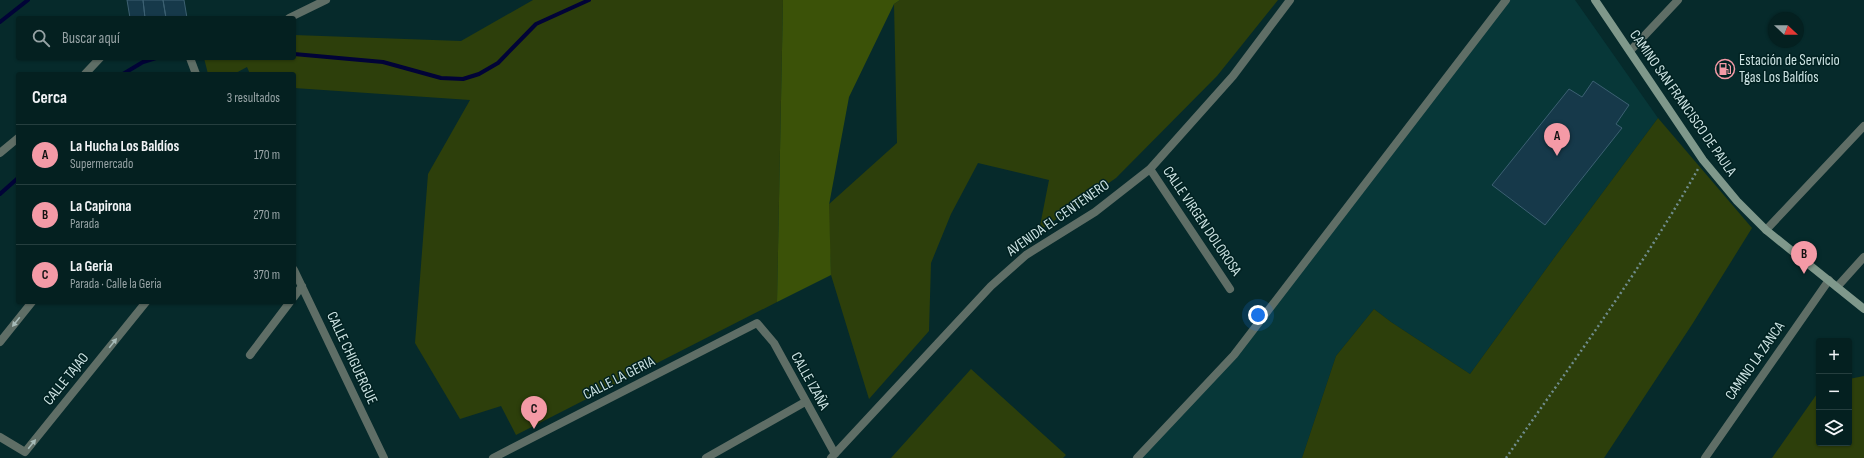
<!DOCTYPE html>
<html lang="es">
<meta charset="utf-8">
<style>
body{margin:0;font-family:"Sofia Sans Condensed",sans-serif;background:#122d2d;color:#f1f3f6}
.controls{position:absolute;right:12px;bottom:12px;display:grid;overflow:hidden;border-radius:4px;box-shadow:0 1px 3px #0004}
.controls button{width:36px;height:36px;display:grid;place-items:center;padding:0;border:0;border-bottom:1px solid #253e3e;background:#042020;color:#f1f3f6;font:20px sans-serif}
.compass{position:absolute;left:1768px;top:12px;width:36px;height:36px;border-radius:50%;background:#042020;box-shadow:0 1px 3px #0004;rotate:112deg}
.you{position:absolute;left:1258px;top:315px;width:14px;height:14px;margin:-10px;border:3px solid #fff;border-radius:50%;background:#1a73e8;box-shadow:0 0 0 6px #1a73e833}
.badge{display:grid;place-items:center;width:26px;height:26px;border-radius:50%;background:#f49aa6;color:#111;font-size:13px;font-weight:700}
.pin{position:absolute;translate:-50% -33px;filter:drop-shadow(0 1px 2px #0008)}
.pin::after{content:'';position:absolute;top:21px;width:14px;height:12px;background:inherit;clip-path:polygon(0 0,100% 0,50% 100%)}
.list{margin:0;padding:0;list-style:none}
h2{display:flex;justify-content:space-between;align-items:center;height:52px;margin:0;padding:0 16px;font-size:17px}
h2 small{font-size:13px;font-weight:400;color:#97a3a5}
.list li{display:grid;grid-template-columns:26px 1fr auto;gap:12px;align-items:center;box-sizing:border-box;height:60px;padding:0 16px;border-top:1px solid #253e3e}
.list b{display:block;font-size:15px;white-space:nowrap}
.list p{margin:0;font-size:13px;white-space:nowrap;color:#97a3a5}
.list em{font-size:13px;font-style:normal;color:#97a3a5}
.icon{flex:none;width:22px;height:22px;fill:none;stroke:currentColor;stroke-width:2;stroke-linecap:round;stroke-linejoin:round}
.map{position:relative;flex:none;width:1864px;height:458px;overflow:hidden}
.search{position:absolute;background:#042020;box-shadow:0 1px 3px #0004;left:16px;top:16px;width:280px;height:44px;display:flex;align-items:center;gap:10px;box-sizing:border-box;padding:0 14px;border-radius:4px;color:#97a3a5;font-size:15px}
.panel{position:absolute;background:#042020;box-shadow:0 1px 3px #0004;left:16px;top:72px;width:280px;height:232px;border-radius:4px}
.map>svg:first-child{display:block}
</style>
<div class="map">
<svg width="1864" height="458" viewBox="0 0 1864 458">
<rect width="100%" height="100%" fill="#062a2b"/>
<path fill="#073738" d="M1506 0H1575L1658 118 1554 258 1470 374 1391 322 1374 309 1336 356 1302 458H1137L1234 355Z"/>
<path fill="#2d3f0b" d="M533 0H783L777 302 516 435 501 406 460 419 415 343 428 174 470 100 294 88V74H250L247 67 234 74H208L204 58H294V35L461 41Z
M900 0H1278L1217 76 1116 178 1039 231 1049 180 978 163 951 214 931 263 929 331 869 399 831 275 828 205 897 143 894 4Z
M1658 118 1752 228 1693 323 1604 458H1302L1336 356 1374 309 1391 322 1470 374 1554 258Z
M971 369 1066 455 1063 458H891Z
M1864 376V458H1772L1819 391V443H1849V379Z"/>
<path fill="#3b5208" d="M783 0H900L894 4 849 97 829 205 831 275 777 302Z"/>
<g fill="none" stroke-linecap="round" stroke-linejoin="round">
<path stroke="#010337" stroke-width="4" d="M0 22 28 0
M294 54 383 62 441 78 463 79 479 74 498 63 536 24 589 0
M123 74 143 62 156 58
M0 194 18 178"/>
</g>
<path fill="#16394a" stroke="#3c6072" d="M127 0H143L145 18H130Z
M143 0H163L166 18H145Z
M163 0H184L187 18H166Z
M1593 81 1629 105 1616 124 1622 128 1545 225 1492 185 1569 89 1582 97Z"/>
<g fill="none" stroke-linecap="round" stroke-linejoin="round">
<path stroke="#708d8e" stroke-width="2.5" stroke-dasharray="2 3" stroke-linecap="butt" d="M1506 458C1572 363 1641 270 1698 169"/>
<path stroke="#5f6e66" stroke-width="8" d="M289 18 326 0
M1630 51 1678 0
M190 58 196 74
M85 74 100 58
M0 153 18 138
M1150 169 1230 289
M1766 230 1864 126
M294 270 384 458
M1837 287 1864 257
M294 297 302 286
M0 342 32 302
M250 355 290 302
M0 437 25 452 146 302
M493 458 757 323 774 343 835 454
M706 458 805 402
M831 458 991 286 1026 255 1095 212 1150 169 1233 76 1290 0
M1137 458 1234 355 1506 0
M1705 458 1829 280"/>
<path stroke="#7f988b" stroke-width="8" d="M1595 0 1703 160 1737 201 1766 230 1864 309"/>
</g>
<defs><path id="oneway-solid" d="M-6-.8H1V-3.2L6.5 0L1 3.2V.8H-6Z"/></defs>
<g fill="#a6bab7">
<use href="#oneway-solid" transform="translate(16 322) rotate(129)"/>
<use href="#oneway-solid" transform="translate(113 343) rotate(-51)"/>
<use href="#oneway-solid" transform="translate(32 444) rotate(-51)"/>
</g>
<defs>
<symbol id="fuel-ring" viewBox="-11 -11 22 22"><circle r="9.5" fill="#002121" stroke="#f49aa6" stroke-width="1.5"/><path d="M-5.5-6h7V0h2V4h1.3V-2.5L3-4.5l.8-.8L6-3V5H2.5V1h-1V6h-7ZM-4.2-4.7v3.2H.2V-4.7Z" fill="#f49aa6"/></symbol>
</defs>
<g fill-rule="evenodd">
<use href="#fuel-ring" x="1714" y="58" width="22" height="22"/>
</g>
<g text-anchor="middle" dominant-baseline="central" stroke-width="3" stroke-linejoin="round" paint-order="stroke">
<g font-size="15" fill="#cce3e3" stroke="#002121" text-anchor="start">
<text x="1739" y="60">Estación de Servicio<tspan x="1739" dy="17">Tgas Los Baldíos</tspan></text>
</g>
<g font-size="15" fill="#cce3e3" stroke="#002121">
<text transform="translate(1683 103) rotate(55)">CAMINO SAN FRANCISCO DE PAULA</text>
<text transform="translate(1058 218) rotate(-35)">AVENIDA EL CENTENERO</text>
<text transform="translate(1202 221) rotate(56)">CALLE VIRGEN DOLOROSA</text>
<text transform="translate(352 358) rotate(65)">CALLE CHIGUERGUE</text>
<text transform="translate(1755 361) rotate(-55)">CAMINO LA ZANCA</text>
<text transform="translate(619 378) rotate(-27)">CALLE LA GERIA</text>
<text transform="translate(66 379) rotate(-51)">CALLE TAJAO</text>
<text transform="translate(810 381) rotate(61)">CALLE IZAÑA</text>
</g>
</g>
</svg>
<div class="controls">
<button>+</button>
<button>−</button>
<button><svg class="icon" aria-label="layers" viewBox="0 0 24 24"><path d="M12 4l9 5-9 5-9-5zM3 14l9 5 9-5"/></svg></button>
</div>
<svg class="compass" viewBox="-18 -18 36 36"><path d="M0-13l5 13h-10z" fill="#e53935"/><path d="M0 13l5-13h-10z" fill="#97a3a5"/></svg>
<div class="you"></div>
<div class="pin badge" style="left:1557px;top:156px">A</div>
<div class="pin badge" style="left:1804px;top:274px">B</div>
<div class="pin badge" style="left:534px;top:429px">C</div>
<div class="search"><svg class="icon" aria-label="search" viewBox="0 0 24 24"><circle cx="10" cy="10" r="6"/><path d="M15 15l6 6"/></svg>Buscar aquí</div>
<section class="panel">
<h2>Cerca<small>3 resultados</small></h2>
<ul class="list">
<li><span class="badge">A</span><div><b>La Hucha Los Baldíos</b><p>Supermercado</p></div><em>170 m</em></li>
<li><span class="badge">B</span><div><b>La Capirona</b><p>Parada</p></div><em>270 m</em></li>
<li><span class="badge">C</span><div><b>La Geria</b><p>Parada · Calle la Geria</p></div><em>370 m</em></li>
</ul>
</section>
</div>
